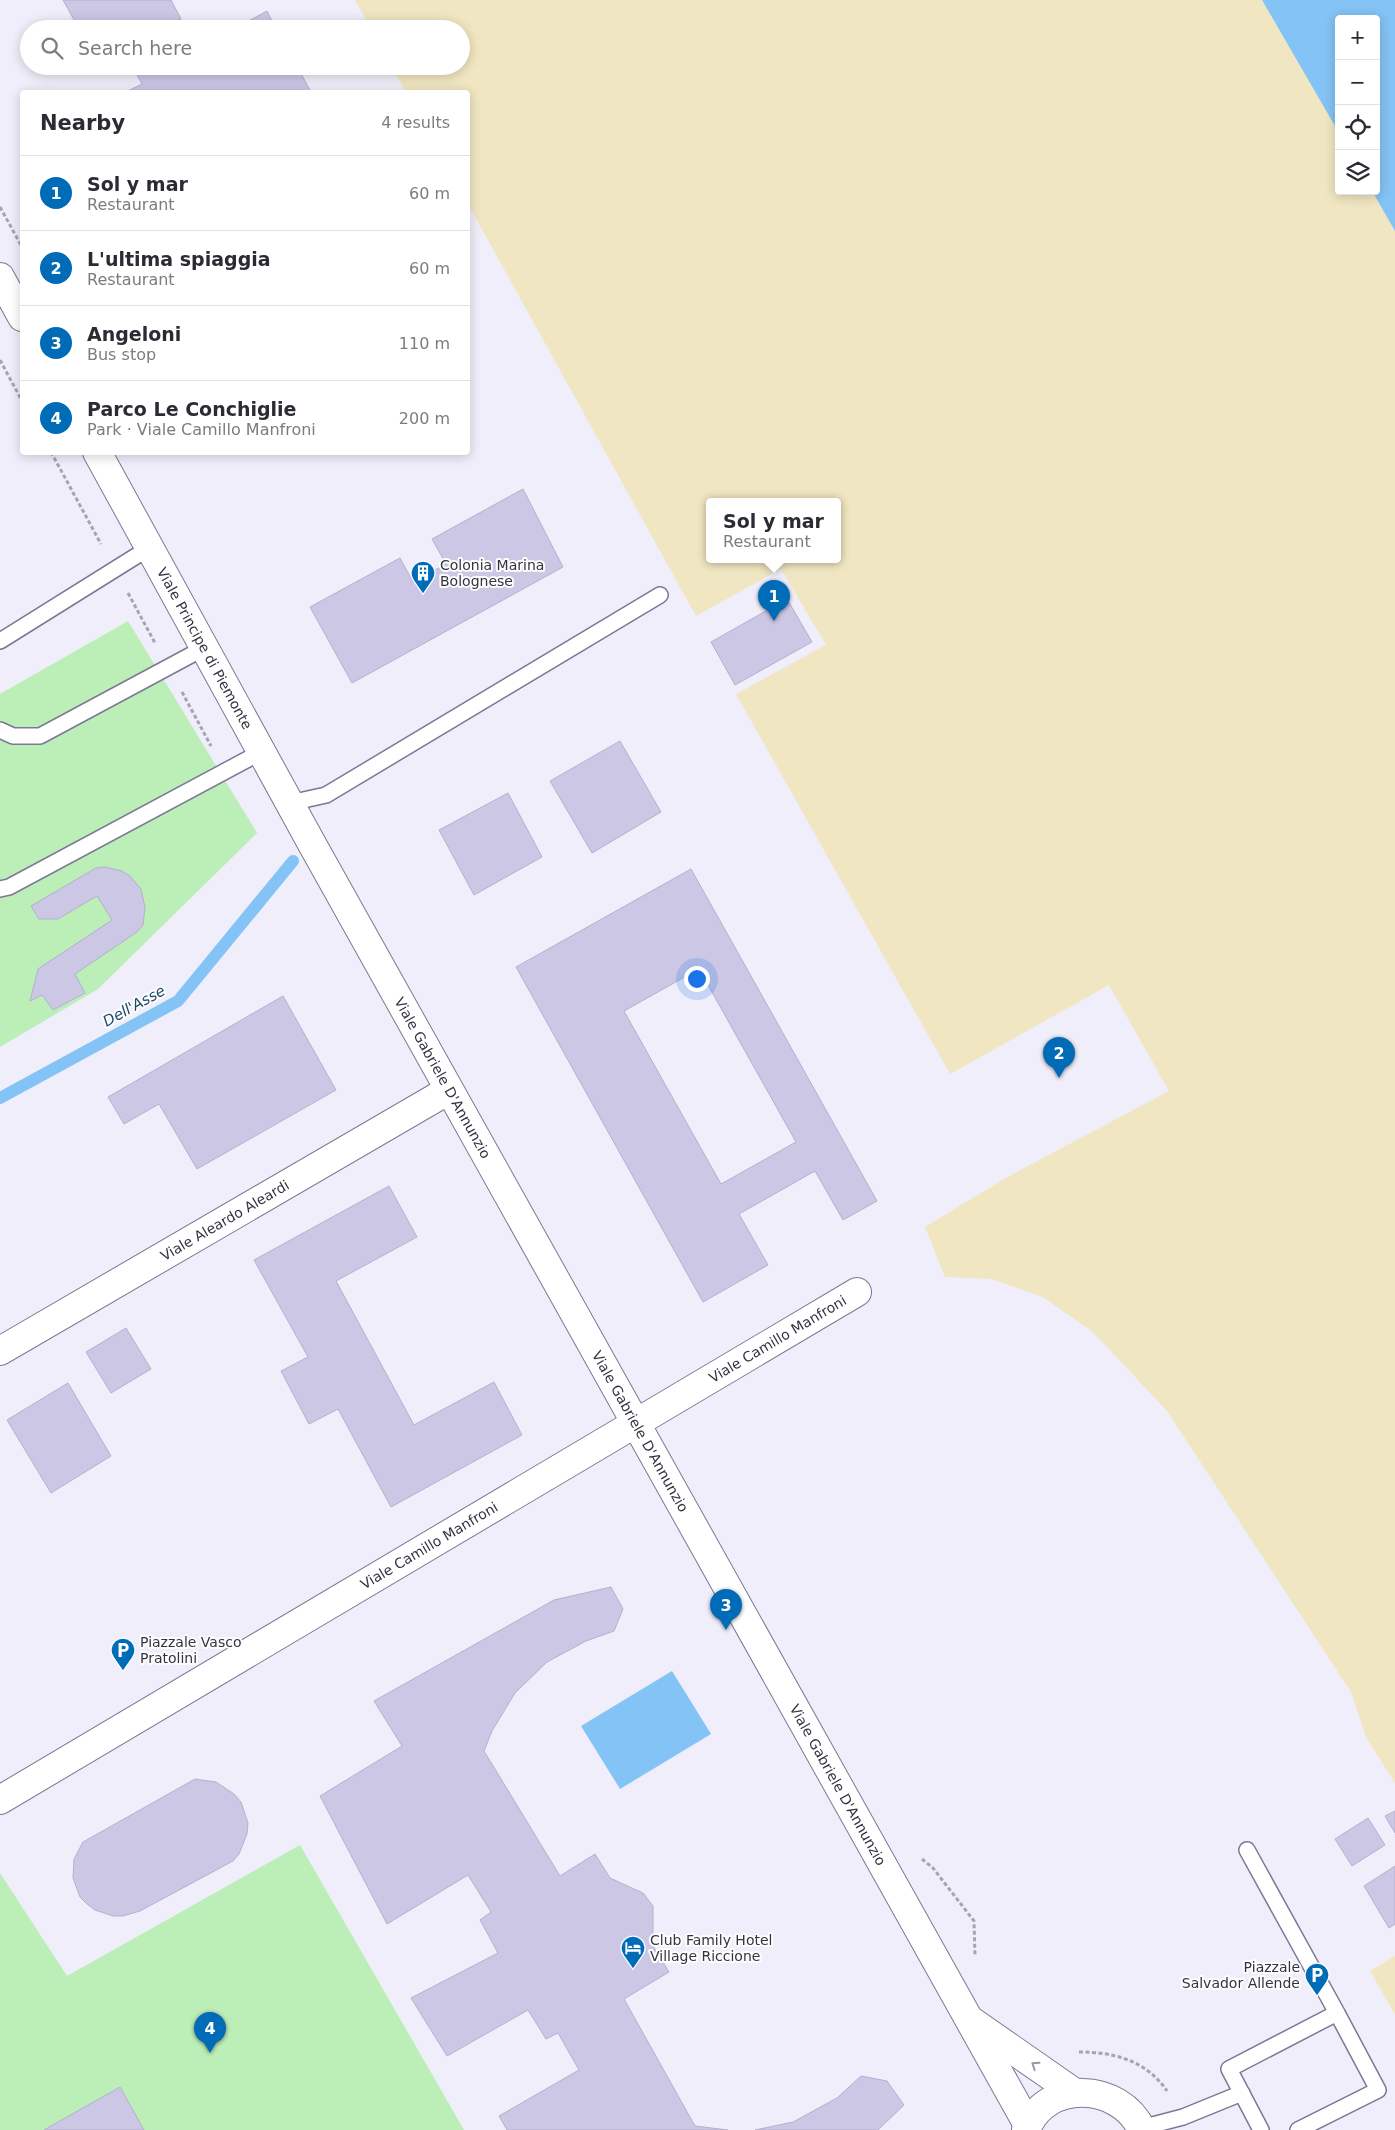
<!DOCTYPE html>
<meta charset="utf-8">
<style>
body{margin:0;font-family:"DejaVu Sans",sans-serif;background:#f7f7f7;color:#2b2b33}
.controls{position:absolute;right:15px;top:15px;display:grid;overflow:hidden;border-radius:5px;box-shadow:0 2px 12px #0003}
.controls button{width:45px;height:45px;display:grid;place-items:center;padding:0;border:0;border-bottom:1px solid #e1e1e2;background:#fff;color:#2b2b33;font:25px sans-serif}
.you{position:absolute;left:696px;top:978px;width:18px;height:18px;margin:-12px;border:4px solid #fff;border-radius:50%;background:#1a73e8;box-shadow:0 0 0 8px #1a73e833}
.badge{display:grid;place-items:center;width:32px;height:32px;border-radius:50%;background:#006bb7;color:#fff;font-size:16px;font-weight:700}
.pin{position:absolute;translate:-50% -41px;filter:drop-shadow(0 1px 2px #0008)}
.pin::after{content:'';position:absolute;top:26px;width:18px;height:15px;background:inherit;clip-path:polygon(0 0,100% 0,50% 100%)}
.popup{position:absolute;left:706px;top:498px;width:135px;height:65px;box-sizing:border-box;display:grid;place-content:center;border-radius:5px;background:#fff;filter:drop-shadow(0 1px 4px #0005);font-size:16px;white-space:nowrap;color:#7c7c81}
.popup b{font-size:19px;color:#2b2b33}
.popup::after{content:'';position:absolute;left:50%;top:100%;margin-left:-10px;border:10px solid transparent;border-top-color:#fff}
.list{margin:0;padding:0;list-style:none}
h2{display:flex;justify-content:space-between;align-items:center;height:65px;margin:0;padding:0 20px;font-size:21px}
h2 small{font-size:16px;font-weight:400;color:#7c7c81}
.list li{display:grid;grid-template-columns:32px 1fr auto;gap:15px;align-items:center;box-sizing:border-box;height:75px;padding:0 20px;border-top:1px solid #e1e1e2}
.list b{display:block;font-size:19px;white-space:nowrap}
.list p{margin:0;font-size:16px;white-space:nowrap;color:#7c7c81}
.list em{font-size:16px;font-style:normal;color:#7c7c81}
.icon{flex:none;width:28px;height:28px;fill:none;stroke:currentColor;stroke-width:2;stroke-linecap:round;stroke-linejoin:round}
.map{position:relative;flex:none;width:1395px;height:2130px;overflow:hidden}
.search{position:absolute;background:#fff;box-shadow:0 2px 12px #0003;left:20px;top:20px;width:450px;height:55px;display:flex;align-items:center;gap:12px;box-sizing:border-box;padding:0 18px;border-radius:28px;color:#7c7c81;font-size:19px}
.panel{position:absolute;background:#fff;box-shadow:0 2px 12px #0003;left:20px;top:90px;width:450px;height:365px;border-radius:5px}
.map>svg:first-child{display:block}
</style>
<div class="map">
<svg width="1395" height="2130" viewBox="0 0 1395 2130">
<rect width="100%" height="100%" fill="#efeefa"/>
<path fill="#bceeb8" d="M128 621 257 833 98 989 0 1047V694Z
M300 1845 464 2130H0V1873L67 1976Z"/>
<path fill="#f0e6c1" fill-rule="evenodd" d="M355 0H1262L1339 133V191H1372L1395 231V1783L1367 1739 1351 1692 1167 1411 1093 1332 1043 1297 992 1279 945 1277 925 1227 1004 1179 1169 1091 1109 985 950 1074 736 694 826 645 781 569 696 616 468 204V92H406L391 66H461V29H371ZM710 502H838V560H710Z
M1395 1956V2014L1370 1971Z"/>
<path fill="#84c3f5" d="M1262 0H1395V231L1372 191H1376V19H1339V133Z
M672 1671 711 1734 620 1789 581 1726Z"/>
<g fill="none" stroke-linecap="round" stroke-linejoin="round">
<path stroke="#84c3f5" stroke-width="12" d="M0 1098 178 1001 293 861"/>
</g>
<path fill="#cbc7e5" stroke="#b4b0ce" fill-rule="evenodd" d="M63 0H171L181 19 164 29H79Z
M267 11 276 29H234Z
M132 66H297L311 92H126L142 84Z
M523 489 563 567 352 683 310 607 400 558 413 582 446 564 432 539Z
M787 599 812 642 735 685 711 642Z
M620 741 661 812 592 853 550 781Z
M508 793 542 857 474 895 439 830Z
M105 867 122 871 130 876 141 889 145 907 143 925 137 932 75 974 85 993 53 1010 42 995 30 1001 38 969 112 920 97 896 58 919H39L31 906 96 868Z
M691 869 877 1201 843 1220 815 1171 739 1214 768 1265 703 1302 516 967ZM699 969 796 1142 721 1184 624 1011Z
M283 996 336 1090 197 1169 159 1104 124 1124 108 1097Z
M389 1186 417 1237 336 1281 414 1425 494 1382 522 1435 391 1507 338 1409 309 1424 281 1371 308 1357 254 1260Z
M126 1328 151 1369 111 1393 86 1352Z
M68 1383 111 1456 51 1493 7 1420Z
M611 1587 623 1609 614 1631 586 1641 547 1662 515 1693 492 1731 484 1751 560 1876 595 1854 610 1878 643 1893 653 1906V1946L669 1972 624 1999 695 2126 728 2130H507L499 2116 579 2070 558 2033 546 2039 528 2010 447 2056 411 1998 498 1953 480 1920 491 1912 468 1875 387 1924 320 1796 402 1746 374 1701 554 1600Z
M195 1779 216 1782 234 1794 241 1802 248 1823 247 1834 239 1854 233 1861 140 1911 123 1916H113L95 1910 87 1904 80 1897 73 1878 74 1859 83 1842Z
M1395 1811V1833L1385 1816Z
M1368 1818 1385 1845 1352 1866 1335 1839Z
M1395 1866V1924L1389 1928 1364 1886Z
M861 2076 887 2081 904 2105 878 2130H755L793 2122 837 2098Z
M120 2087 144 2130H44Z"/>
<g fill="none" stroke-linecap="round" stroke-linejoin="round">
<defs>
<path id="service" d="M0 641 149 548
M0 730 13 736H40L204 648
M290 803 326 795 660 595
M0 889 9 887 261 752
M1247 1850 1337 2013
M1141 2128 1183 2117 1242 2093
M1261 2130 1229 2069 1337 2013 1378 2090 1298 2130"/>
<g id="minor">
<path id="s1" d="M0 1351 449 1090"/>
<path id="s2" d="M0 1800 857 1292"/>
</g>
<g id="tertiary">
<path d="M0 277 22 317"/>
<path id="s3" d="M97 452 312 844 1028 2125"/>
<path d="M973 2022 1075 2093"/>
<path d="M1026 2130C1045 2079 1120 2082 1142 2130"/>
</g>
</defs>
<use href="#service" stroke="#7c7894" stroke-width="18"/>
<use href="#minor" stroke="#7c7894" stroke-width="30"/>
<use href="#tertiary" stroke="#7c7894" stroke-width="30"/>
<path stroke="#a6a4b0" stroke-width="3" stroke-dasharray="4 2.5" stroke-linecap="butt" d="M0 207 22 247
M0 360 22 401
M51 452 101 544
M128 593 155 643
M182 692 211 746
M922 1859 933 1868 974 1921 975 1956
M1079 2052C1113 2052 1146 2060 1167 2091"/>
<use href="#service" stroke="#fff" stroke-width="15"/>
<use href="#minor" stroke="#fff" stroke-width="28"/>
<use href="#tertiary" stroke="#fff" stroke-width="28"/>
</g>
<defs><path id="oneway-chevron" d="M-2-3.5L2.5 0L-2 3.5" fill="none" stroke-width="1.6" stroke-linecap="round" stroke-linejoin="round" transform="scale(1.25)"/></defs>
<use stroke="#9a999f" href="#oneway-chevron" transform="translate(1035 2065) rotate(-146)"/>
<defs>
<symbol id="building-pin" viewBox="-11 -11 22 30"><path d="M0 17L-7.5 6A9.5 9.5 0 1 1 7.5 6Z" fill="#006bb7" stroke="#fdfdfd"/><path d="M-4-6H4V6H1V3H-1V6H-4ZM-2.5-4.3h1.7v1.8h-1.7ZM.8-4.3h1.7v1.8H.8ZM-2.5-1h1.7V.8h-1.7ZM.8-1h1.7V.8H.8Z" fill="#fff"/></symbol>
<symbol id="parking-pin" viewBox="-11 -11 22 30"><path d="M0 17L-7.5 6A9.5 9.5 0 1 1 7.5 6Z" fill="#006bb7" stroke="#fdfdfd"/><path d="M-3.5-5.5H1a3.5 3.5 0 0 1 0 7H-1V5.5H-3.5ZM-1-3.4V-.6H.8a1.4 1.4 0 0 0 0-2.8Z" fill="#fff"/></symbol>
<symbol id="hotel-pin" viewBox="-11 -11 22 30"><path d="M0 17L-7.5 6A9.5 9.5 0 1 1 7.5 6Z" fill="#006bb7" stroke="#fdfdfd"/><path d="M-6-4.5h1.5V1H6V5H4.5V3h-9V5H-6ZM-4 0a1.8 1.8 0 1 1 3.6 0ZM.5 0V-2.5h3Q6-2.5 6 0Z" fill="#fff"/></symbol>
</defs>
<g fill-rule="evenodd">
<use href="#building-pin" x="409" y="559" width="28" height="38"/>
<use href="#parking-pin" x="109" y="1636" width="28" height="38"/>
<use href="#hotel-pin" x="619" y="1934" width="28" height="38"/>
<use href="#parking-pin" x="1303" y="1961" width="28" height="38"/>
</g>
<g text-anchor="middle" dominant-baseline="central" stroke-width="4" stroke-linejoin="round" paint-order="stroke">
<g font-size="14" fill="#35333f" stroke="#fdfdfd" text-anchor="start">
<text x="440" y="565">Colonia Marina<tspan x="440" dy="16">Bolognese</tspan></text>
<text x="140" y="1642">Piazzale Vasco<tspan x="140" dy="16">Pratolini</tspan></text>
<text x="650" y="1940">Club Family Hotel<tspan x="650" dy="16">Village Riccione</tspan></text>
<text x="1300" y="1967" text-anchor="end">Piazzale<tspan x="1300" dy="16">Salvador Allende</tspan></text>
</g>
<g font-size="14" fill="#35333f" stroke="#fdfdfd">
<text stroke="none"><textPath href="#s3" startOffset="224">Viale Principe di Piemonte</textPath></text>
<text stroke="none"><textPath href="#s3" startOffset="715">Viale Gabriele D'Annunzio</textPath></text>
<text stroke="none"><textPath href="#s1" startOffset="260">Viale Aleardo Aleardi</textPath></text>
<text stroke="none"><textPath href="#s2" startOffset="904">Viale Camillo Manfroni</textPath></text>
<text stroke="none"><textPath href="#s3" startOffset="1120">Viale Gabriele D'Annunzio</textPath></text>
<text stroke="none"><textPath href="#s2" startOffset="499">Viale Camillo Manfroni</textPath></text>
<text stroke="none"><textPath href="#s3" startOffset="1525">Viale Gabriele D'Annunzio</textPath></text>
</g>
<g font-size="15" font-style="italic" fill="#1b4a6c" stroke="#fdfdfd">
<text transform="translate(134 1006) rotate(-29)">Dell'Asse</text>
</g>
</g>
</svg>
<div class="controls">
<button>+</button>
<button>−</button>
<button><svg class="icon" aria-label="locate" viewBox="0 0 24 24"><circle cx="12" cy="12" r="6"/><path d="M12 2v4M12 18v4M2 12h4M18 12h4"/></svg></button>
<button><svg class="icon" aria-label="layers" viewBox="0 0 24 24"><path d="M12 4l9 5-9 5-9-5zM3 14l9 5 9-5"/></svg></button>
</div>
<div class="you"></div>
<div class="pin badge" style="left:774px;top:621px">1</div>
<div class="popup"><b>Sol y mar</b>Restaurant</div>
<div class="pin badge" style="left:1059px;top:1078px">2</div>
<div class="pin badge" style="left:726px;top:1630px">3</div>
<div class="pin badge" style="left:210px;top:2053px">4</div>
<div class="search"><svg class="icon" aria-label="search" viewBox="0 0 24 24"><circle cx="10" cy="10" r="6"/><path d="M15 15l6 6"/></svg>Search here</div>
<section class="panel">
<h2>Nearby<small>4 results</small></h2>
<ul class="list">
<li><span class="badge">1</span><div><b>Sol y mar</b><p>Restaurant</p></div><em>60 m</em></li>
<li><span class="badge">2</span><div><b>L'ultima spiaggia</b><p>Restaurant</p></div><em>60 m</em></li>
<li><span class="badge">3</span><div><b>Angeloni</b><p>Bus stop</p></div><em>110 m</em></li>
<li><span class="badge">4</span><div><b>Parco Le Conchiglie</b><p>Park · Viale Camillo Manfroni</p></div><em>200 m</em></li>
</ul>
</section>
</div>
